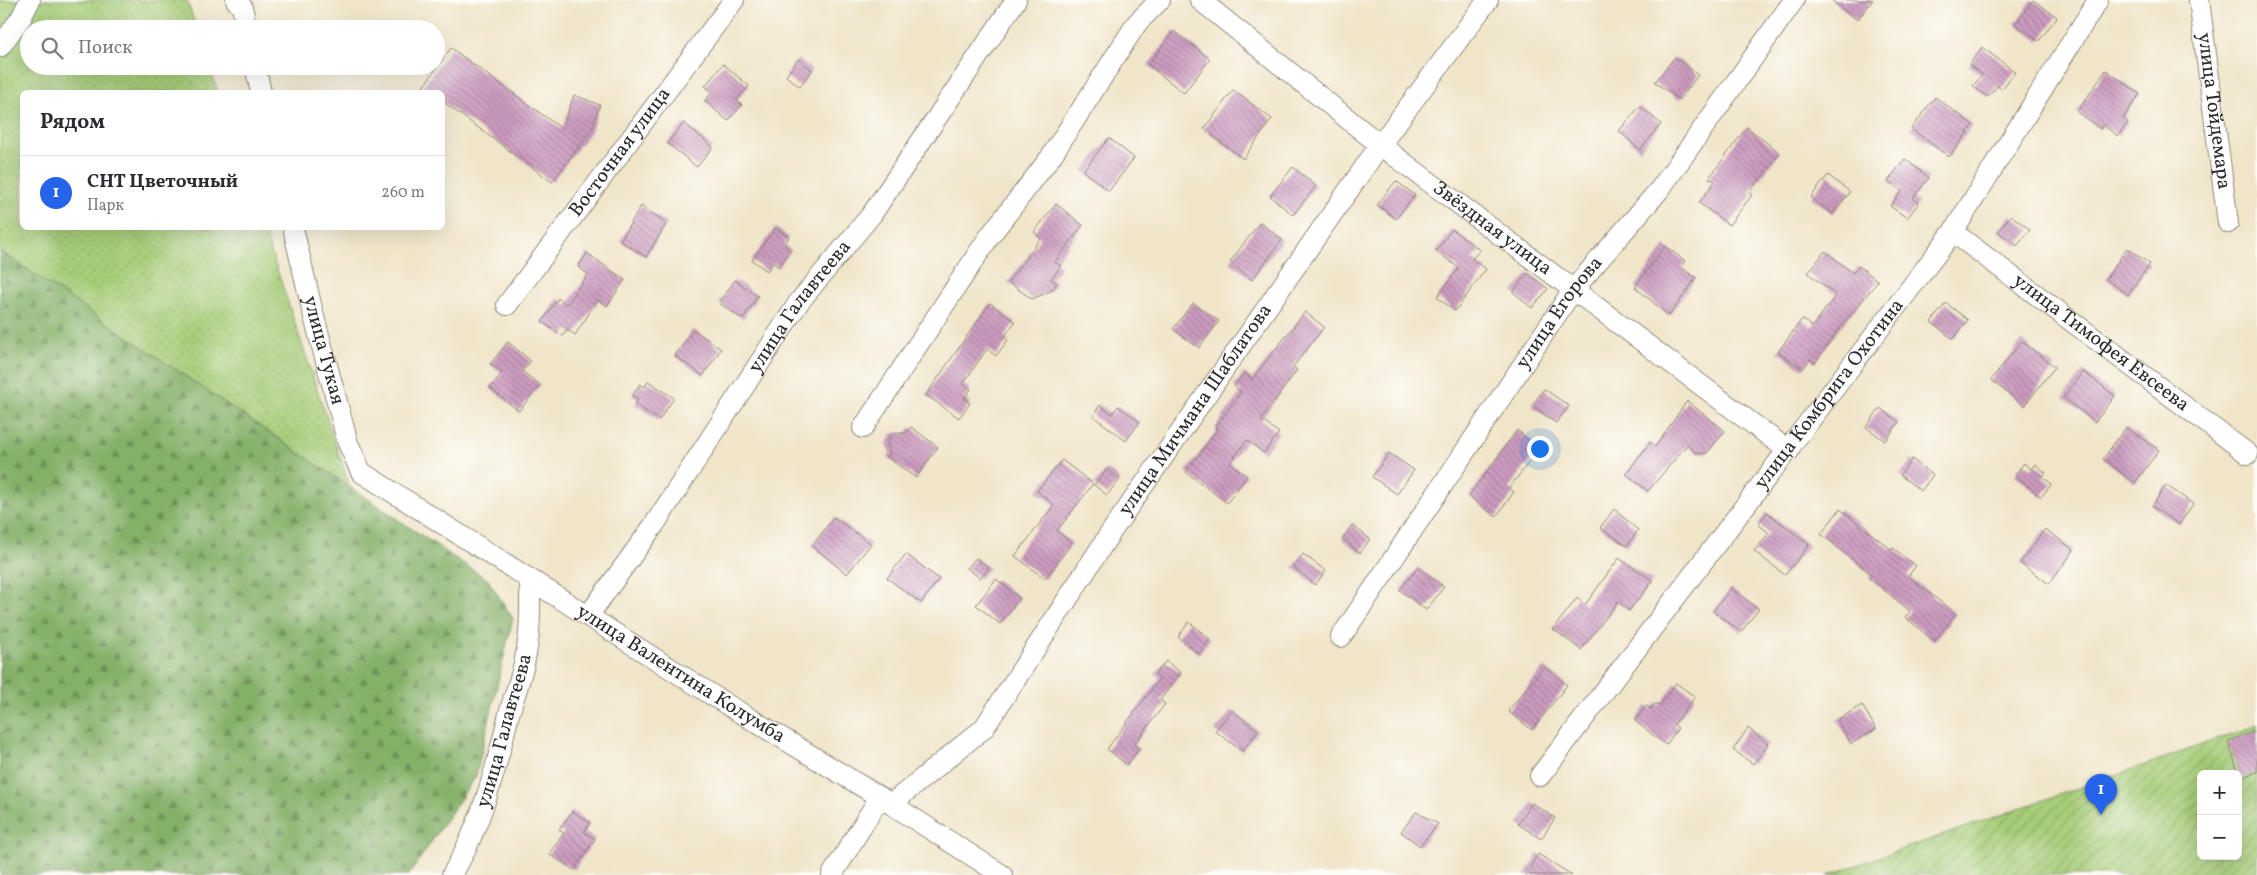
<!DOCTYPE html>
<html lang="ru">
<meta charset="utf-8">
<style>
body{margin:0;font-family:Vollkorn,serif;background:#f7f7f7;color:#2b2b33}
.controls{position:absolute;right:15px;bottom:15px;display:grid;overflow:hidden;border-radius:8px;box-shadow:0 5px 20px #0002}
.controls button{width:45px;height:45px;display:grid;place-items:center;padding:0;border:0;border-bottom:1px solid #e1e1e2;background:#fff;color:#2b2b33;font:25px sans-serif}
.you{position:absolute;left:1539px;top:448px;width:18px;height:18px;margin:-12px;border:4px solid #fff;border-radius:50%;background:#1a73e8;box-shadow:0 0 0 8px #1a73e833}
.badge{display:grid;place-items:center;width:32px;height:32px;border-radius:50%;background:#2563eb;color:#fff;font-size:16px;font-weight:700}
.pin{position:absolute;translate:-50% -41px;filter:drop-shadow(0 1px 2px #0008)}
.pin::after{content:'';position:absolute;top:26px;width:18px;height:15px;background:inherit;clip-path:polygon(0 0,100% 0,50% 100%)}
.list{margin:0;padding:0;list-style:none}
h2{display:flex;justify-content:space-between;align-items:center;height:65px;margin:0;padding:0 20px;font-size:21px}
h2 small{font-size:16px;font-weight:400;color:#7c7c81}
.list li{display:grid;grid-template-columns:32px 1fr auto;gap:15px;align-items:center;box-sizing:border-box;height:75px;padding:0 20px;border-top:1px solid #e1e1e2}
.list b{display:block;font-size:19px;white-space:nowrap}
.list p{margin:0;font-size:16px;white-space:nowrap;color:#7c7c81}
.list em{font-size:16px;font-style:normal;color:#7c7c81}
.icon{flex:none;width:28px;height:28px;fill:none;stroke:currentColor;stroke-width:2;stroke-linecap:round;stroke-linejoin:round}
.map{position:relative;flex:none;width:2257px;height:875px;overflow:hidden}
.search{position:absolute;background:#fff;box-shadow:0 5px 20px #0002;left:20px;top:20px;width:425px;height:55px;display:flex;align-items:center;gap:12px;box-sizing:border-box;padding:0 18px;border-radius:28px;color:#7c7c81;font-size:19px}
.panel{position:absolute;background:#fff;box-shadow:0 5px 20px #0002;left:20px;top:90px;width:425px;height:140px;border-radius:8px}
.map>svg:first-child{display:block}
</style>
<div class="map">
<svg width="2257" height="875" viewBox="0 0 2257 875">
<defs>
<pattern id="grass-dots" width="8" height="8" patternUnits="userSpaceOnUse" patternTransform="scale(1.25)"><rect width="8" height="8" fill="#a5cc77"/><path d="M2 2h.1M6 6h.1" fill="none" stroke="#8eaf67" stroke-width="1.8" stroke-linecap="round"/></pattern>
<pattern id="forest-firs" width="22" height="20" patternUnits="userSpaceOnUse" patternTransform="scale(1.25)"><rect width="22" height="20" fill="#84b068"/><path d="M5 1l3.5 6h-7zM16 11l3.5 6h-7z" fill="#6c8f56"/></pattern>
<pattern id="garden-furrows" width="10" height="10" patternUnits="userSpaceOnUse" patternTransform="scale(1.25)"><rect width="10" height="10" fill="#a5cc77"/><path d="M-1 1l2-2M0 10L10 0M9 11l2-2" fill="none" stroke="#8eaf67"/></pattern>
<pattern id="building-back-hatch" width="6" height="6" patternUnits="userSpaceOnUse" patternTransform="scale(1.25)"><rect width="6" height="6" fill="#cc9bc0"/><path d="M-1 5l2 2M0 0l6 6M5-1l2 2" fill="none" stroke="#a67f9c"/></pattern>
</defs>
<rect width="100%" height="100%" fill="#fdfcf7"/>
<filter id="ink" filterUnits="userSpaceOnUse"><feTurbulence type="fractalNoise" baseFrequency=".02" numOctaves="2"/><feDisplacementMap in="SourceGraphic" scale="10" xChannelSelector="R" yChannelSelector="G"/><feConvolveMatrix kernelMatrix="1 2 1 2 8 2 1 2 1" color-interpolation-filters="sRGB"/></filter>
<filter id="wash" filterUnits="userSpaceOnUse"><feTurbulence type="fractalNoise" baseFrequency=".0096" numOctaves="4" result="noise"/><feDisplacementMap in="SourceGraphic" scale="20" xChannelSelector="R" yChannelSelector="G"/><feGaussianBlur stdDeviation="1.12" result="paint"/><feColorMatrix in="noise" values="0 0 0 0 0 0 0 0 0 0 0 0 0 0 0 0 0 1.4 0 .05"/><feComposite in="paint" operator="in"/></filter>
<g filter="url(#wash)">
<rect width="100%" height="100%" fill="#f0e5c9"/>
<path fill="url(#grass-dots)" stroke="#687c51" d="M0 0H187L197 29H29V66H209L218 92H22V228H263L350 487 0 251Z"/>
<path fill="url(#forest-firs)" stroke="#586e4a" d="M0 251 488 580 513 618 476 776 409 875H0Z"/>
<path fill="url(#garden-furrows)" stroke="#687c51" fill-rule="evenodd" d="M2257 724V875H1828L2242 731ZM2201 774H2238V856H2201Z"/>
<g id="blocks">
<path fill="url(#building-back-hatch)" d="M1831 0H1873L1857 20Z
M2033 0 2057 17 2039 41 2015 24Z
M1174 31 1210 59 1184 93 1148 65Z
M1982 47 2015 72 2002 89 1997 86 1988 97 1973 86 1982 75 1969 65Z
M451 48 562 129 574 95 600 105 591 131 552 182 442 101V92H430L423 87Z
M1675 57 1698 75 1680 100 1655 82Z
M798 59 812 70 800 87 786 76Z
M723 64 749 86 737 100 742 105 728 121 705 101 712 92 705 86Z
M2106 70 2140 94 2123 118 2128 122 2118 136 2103 125 2100 129 2077 112Z
M1233 90 1272 119 1243 159 1204 129Z
M1935 97 1973 125 1949 157 1911 129Z
M1640 106 1661 124 1640 150 1619 131Z
M684 123 713 147 697 167 667 143Z
M1747 127 1780 153 1749 193 1752 195 1729 225 1699 203 1715 181 1709 178Z
M1109 138 1134 158 1109 191 1083 171Z
M1905 159 1929 178 1913 198 1919 203 1907 218 1890 206 1902 191 1888 181Z
M1293 167 1316 186 1293 215 1270 196Z
M1828 175 1850 192 1833 214 1811 197Z
M1396 181 1415 195 1396 219 1377 205Z
M1056 204 1083 225 1055 262 1061 266 1051 279 1057 283 1051 291 1032 299 1008 282 1041 238 1034 232Z
M641 206 667 223 646 257 620 241Z
M2011 215 2030 230 2017 246 1998 231Z
M1260 222 1282 240 1252 280 1230 262Z
M775 228 789 237 784 245 791 250 779 267 773 263 767 271 752 260Z
M1452 229 1480 250 1472 259 1486 269 1455 311 1437 297 1459 268 1436 251Z
M1665 246 1685 261 1682 268 1696 278 1669 316 1635 287Z
M2127 248 2150 264 2128 295 2106 279Z
M1825 251 1853 273 1859 266 1878 281 1839 329 1815 363 1810 359 1803 369 1778 352 1802 319 1812 327 1836 295 1808 273Z
M587 253 625 280 607 306 598 300 575 335 567 329 563 336 542 322 558 298 567 305 588 274 578 267Z
M1528 273 1548 289 1532 308 1513 292Z
M735 280 758 296 743 319 719 303Z
M990 303 1015 322 1004 337 1008 340 996 356 987 349 963 384 971 389 964 399 970 403 959 418 926 395Z
M1193 303 1219 321 1199 348 1173 329Z
M1946 303 1968 320 1953 339 1931 322Z
M1305 312 1324 327 1293 367 1297 370 1261 420 1279 433 1264 453 1247 440 1230 463 1247 476 1227 503 1186 472 1217 430 1215 428 1241 392 1234 386 1244 373 1252 379Z
M693 329 721 349 703 376 675 356Z
M2022 341 2055 367 2024 406 1991 380Z
M508 342 531 361 522 371 540 385 519 411 490 388 502 373 490 364Z
M2083 371 2115 396 2095 422 2063 398Z
M648 381 674 398 659 420 635 404 638 399 632 396 640 384 645 387Z
M1544 389 1569 406 1556 423 1532 406Z
M1687 401 1725 431 1707 453H1697L1687 445 1648 491 1626 474 1650 442 1655 447Z
M1100 405 1112 414 1118 406 1140 422 1126 441 1093 416Z
M1880 408 1899 422 1885 441 1866 427Z
M911 427 938 447 916 478 887 457 890 454 887 442 893 433H906Z
M2126 427 2159 450 2135 483 2103 459Z
M1517 430 1540 448 1509 488 1514 492 1496 517 1469 496Z
M1389 453 1414 470 1397 494 1372 477Z
M1912 459 1933 475 1921 491 1900 475Z
M1062 460 1093 484 1057 531 1072 543 1045 579 1015 556 1054 505 1037 491Z
M2024 463 2031 469 2035 464 2046 473 2042 477 2052 484 2041 497 2015 475Z
M1107 469 1120 479 1107 495 1094 485Z
M2166 485 2193 504 2179 525 2152 506Z
M1614 509 1638 530 1627 546 1600 528Z
M1840 509 1892 550 1893 548 1916 566 1908 576 1956 614 1934 641 1905 617 1910 611 1869 578 1872 575 1821 534Z
M1767 512 1809 545 1785 575 1754 551 1769 533 1758 524Z
M834 517 871 544 847 574 812 546Z
M1352 525 1370 539 1360 553 1342 539Z
M2045 529 2074 550 2049 584 2020 563Z
M906 554 939 579 921 603 887 578Z
M1303 554 1326 571 1315 585 1293 567Z
M976 558 989 568 980 578 967 568Z
M1619 558 1653 581 1629 611 1618 602 1581 650 1553 629 1577 598 1585 605Z
M1418 567 1444 587 1426 610 1400 590Z
M996 579 1020 598 1000 624 976 605Z
M1731 588 1759 609 1741 632 1713 611Z
M1189 622 1210 639 1199 654 1178 637Z
M1166 661 1181 673 1160 700 1165 704 1134 745 1139 749 1127 765 1107 749 1160 678 1155 674Z
M1544 667 1567 685 1532 730 1508 711Z
M1676 683 1695 697 1674 725 1678 728 1666 745 1635 721 1646 706 1651 709 1656 703 1659 706Z
M1862 705 1876 729 1851 744 1837 720Z
M1232 710 1258 731 1242 751 1215 731Z
M1748 728 1768 744 1753 764 1733 750Z
M2257 731V772L2240 778 2228 741Z
M1532 803 1555 818 1541 839 1518 824Z
M572 811 590 823 584 832 595 839 574 870 549 854 564 833 559 830Z
M1416 812 1438 824 1420 846 1401 832Z
M1538 854 1572 875H1525Z"/>
</g>
</g>
<g filter="url(#ink)">
<use href="#blocks" fill-opacity="0" stroke="#8e887a" stroke-width="1"/>
<g fill="none" stroke-linecap="round" stroke-linejoin="round">
<defs>
<g id="minor">
<path d="M236 0 242 7 247 29"/>
<path id="s1" d="M1200 0 1380 145 1789 451"/>
<path id="s2" d="M2199 0 2228 223"/>
<path d="M0 47 21 18 30 0"/>
<path d="M255 66 261 92"/>
<path id="s3" d="M293 228 313 313 348 443 361 472 731 707 891 804 1002 875"/>
<path id="s4" d="M1953 232 2248 454"/>
<path id="s5" d="M507 305 734 0"/>
<path d="M863 428 989 237 1050 158 1137 23 1160 0"/>
<path id="s6" d="M588 616 654 525 799 302 872 214 1016 0"/>
<path id="s7" d="M1341 637 1573 290 1660 189 1794 0"/>
<path id="s8" d="M1540 776 1953 232 2098 0"/>
<path id="s9" d="M891 804 984 728 1109 535 1380 145 1488 0"/>
<path id="s10" d="M452 875C481 825 495 773 508 718 513 698 521 679 525 659 531 633 530 606 530 579"/>
<path d="M832 875 880 797"/>
</g>
</defs>
<use href="#minor" stroke="#8e887a" stroke-width="22"/>
<use href="#minor" stroke="#fff" stroke-width="20"/>
</g>
</g>
<g text-anchor="middle" dominant-baseline="central" stroke-width="4" stroke-linejoin="round" paint-order="stroke">
<g font-size="20" fill="#2b2b2b" stroke="#fdfcf7">
<text stroke="none"><textPath href="#s2" startOffset="112">улица Тойдемара</textPath></text>
<text stroke="none"><textPath href="#s5" startOffset="190">Восточная улица</textPath></text>
<text stroke="none"><textPath href="#s1" startOffset="371">Звёздная улица</textPath></text>
<text stroke="none"><textPath href="#s6" startOffset="375">улица Галавтеева</textPath></text>
<text stroke="none"><textPath href="#s7" startOffset="391">улица Егорова</textPath></text>
<text stroke="none"><textPath href="#s4" startOffset="185">улица Тимофея Евсеева</textPath></text>
<text stroke="none"><textPath href="#s3" startOffset="126">улица Тукая</textPath></text>
<text stroke="none"><textPath href="#s8" startOffset="479">улица Комбрига Охотина</textPath></text>
<text stroke="none"><textPath href="#s9" startOffset="502">улица Мичмана Шаблатова</textPath></text>
<text stroke="none"><textPath href="#s3" startOffset="632">улица Валентина Колумба</textPath></text>
<text stroke="none"><textPath href="#s10" startOffset="154">улица Галавтеева</textPath></text>
</g>
</g>
</svg>
<div class="controls">
<button>+</button>
<button>−</button>
</div>
<div class="you"></div>
<div class="pin badge" style="left:2101px;top:815px">1</div>
<div class="search"><svg class="icon" aria-label="search" viewBox="0 0 24 24"><circle cx="10" cy="10" r="6"/><path d="M15 15l6 6"/></svg>Поиск</div>
<section class="panel">
<h2>Рядом<small></small></h2>
<ul class="list">
<li><span class="badge">1</span><div><b>СНТ Цветочный</b><p>Парк</p></div><em>260 m</em></li>
</ul>
</section>
</div>
